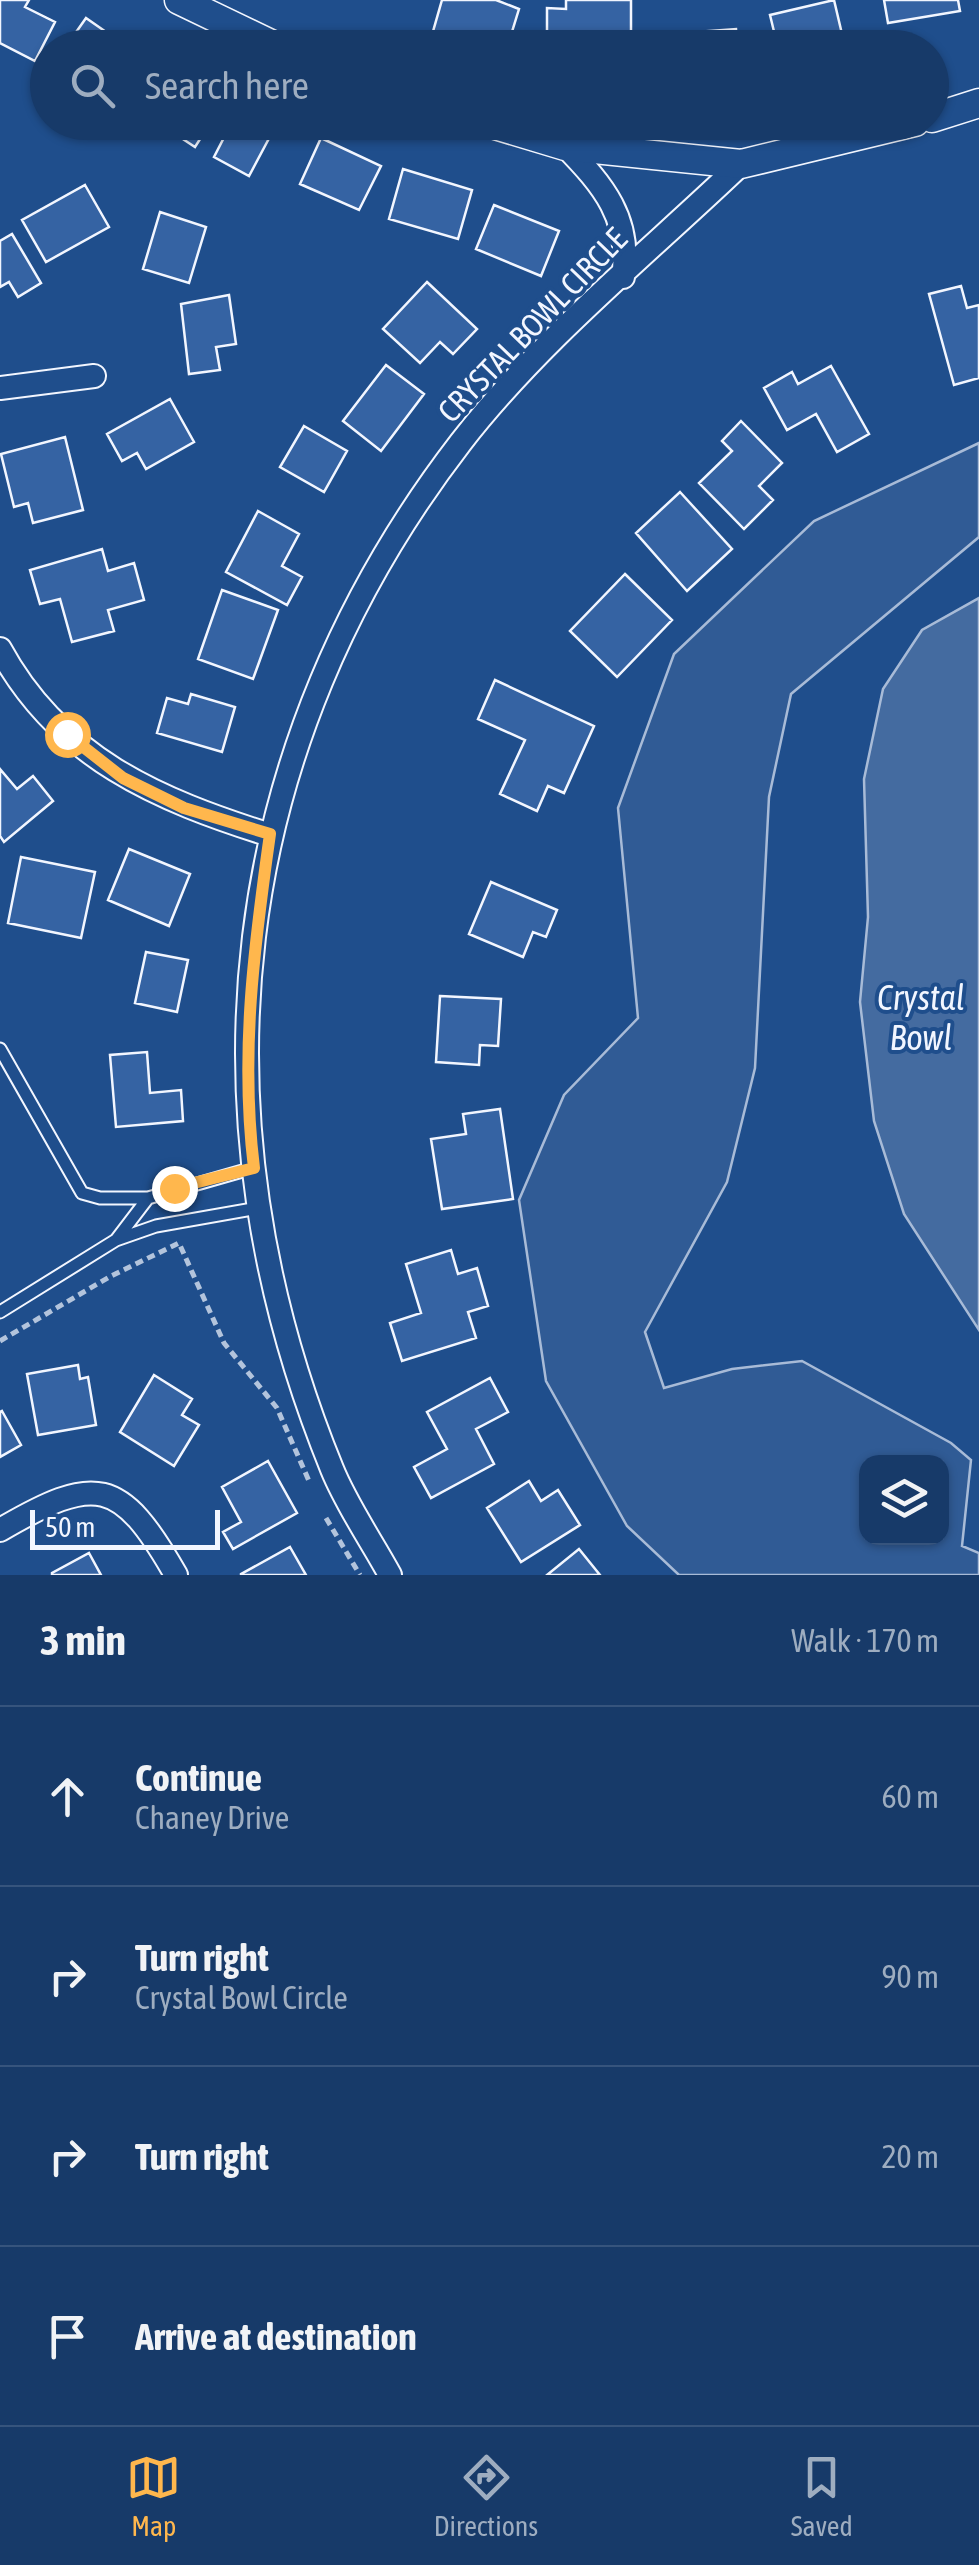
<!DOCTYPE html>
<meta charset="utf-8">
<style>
body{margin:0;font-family:"Asap Condensed",sans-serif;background:#244571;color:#f1f3f6}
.controls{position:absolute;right:30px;bottom:30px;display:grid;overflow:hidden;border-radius:20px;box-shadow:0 2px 8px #0004}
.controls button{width:90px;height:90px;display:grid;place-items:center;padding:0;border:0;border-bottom:2px solid #36547d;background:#173a69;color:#f1f3f6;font:50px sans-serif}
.scale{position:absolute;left:30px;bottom:25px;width:190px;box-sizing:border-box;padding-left:10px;border:5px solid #f2f6ff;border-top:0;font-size:28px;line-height:35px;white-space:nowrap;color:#f2f6ff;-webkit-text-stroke:8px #1f4e8c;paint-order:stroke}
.stop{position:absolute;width:30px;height:30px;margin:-22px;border:8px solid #ffb74d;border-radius:50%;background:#fff}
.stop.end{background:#ffb74d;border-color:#fff;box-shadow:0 2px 10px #0008}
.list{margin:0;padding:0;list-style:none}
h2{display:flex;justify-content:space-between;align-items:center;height:130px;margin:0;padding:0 40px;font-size:42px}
h2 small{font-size:32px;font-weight:400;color:#9eadc0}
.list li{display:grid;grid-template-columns:65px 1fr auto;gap:30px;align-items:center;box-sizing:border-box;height:180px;padding:0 40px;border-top:2px solid #36547d}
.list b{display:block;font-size:38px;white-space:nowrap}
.list p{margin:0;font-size:32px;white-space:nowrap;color:#9eadc0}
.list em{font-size:32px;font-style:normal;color:#9eadc0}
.icon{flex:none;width:55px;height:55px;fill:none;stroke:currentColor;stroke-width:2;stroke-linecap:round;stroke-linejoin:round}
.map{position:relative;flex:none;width:979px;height:1575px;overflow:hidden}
.search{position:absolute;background:#173a69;box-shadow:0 2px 8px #0004;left:30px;right:30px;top:30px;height:110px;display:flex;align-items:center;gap:25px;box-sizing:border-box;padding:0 35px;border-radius:55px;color:#9eadc0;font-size:38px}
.sheet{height:850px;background:#173a69}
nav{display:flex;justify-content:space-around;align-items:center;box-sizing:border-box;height:140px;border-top:2px solid #36547d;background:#173a69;font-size:28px;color:#9eadc0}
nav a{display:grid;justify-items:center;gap:5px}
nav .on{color:#ffb74d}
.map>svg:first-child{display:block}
</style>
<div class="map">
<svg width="979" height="1575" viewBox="0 0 979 1575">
<rect width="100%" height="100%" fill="#1f4e8c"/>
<path fill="#305b95" stroke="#a8bbd7" stroke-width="2.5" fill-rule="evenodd" d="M979 443V537L791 694 769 797 755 1068 727 1182 645 1332 664 1388 732 1369 802 1361 951 1443 971 1460 962 1546 979 1553V1575H679L627 1526 546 1381 519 1200 564 1095 638 1018 618 808 674 654 814 521ZM866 1462H942V1538H866Z"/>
<path fill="#446ba0" stroke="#a8bbd7" stroke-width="2.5" d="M979 598V1330L904 1214 874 1121 860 1002 868 917 864 779 883 689 922 630Z"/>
<path fill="#3563a3" stroke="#f2f6ff" stroke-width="2.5" d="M0 0H29L25 7 55 22 35 61 0 43Z
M442 0H496L519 9 507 48H475L432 35Z
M566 0H631V48H547V8L566 9Z
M834 0 842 34 778 48 770 15Z
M884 0H958L960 11 888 23Z
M86 18 129 48H65Z
M736 29 737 48H656L655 35Z
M157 122H211L195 147Z
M232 122H262L274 129 249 176 214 157Z
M321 138 381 166 359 210 300 184Z
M403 169 472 190 458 239 389 219Z
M85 185 109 227 46 262 22 220Z
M494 205 559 231 541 276 476 249Z
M160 212 206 227 189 283 143 269Z
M12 234 41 283 18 297 9 282 0 287V241Z
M427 282 477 329 453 354 440 342 420 363 383 329Z
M961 286 967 308 979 305V378L954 385 929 294Z
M229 295 236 344 216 347 220 370 189 374 181 304Z
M386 365 424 394 381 451 343 421Z
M831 366 869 434 837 452 816 414 787 430 764 388 792 372 798 384Z
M170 399 194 442 146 469 137 453 122 461 107 434Z
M741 421 782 463 759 486 773 500 744 529 699 483 732 451 722 441Z
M304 426 347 451 324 492 280 467Z
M65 437 83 510 33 523 28 503 14 507 1 454Z
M680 492 732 549 687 591 636 533Z
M258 511 299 534 282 566 302 577 287 605 226 572Z
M102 549 108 571 134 563 144 600 108 610 114 631 72 642 60 599 40 604 30 570Z
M625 574 672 620 617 677 570 631Z
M222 590 278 610 253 679 198 659Z
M495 680 594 726 564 793 548 786 537 811 500 794 525 740 478 719Z
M191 694 235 707 222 752 157 733 167 698 188 704Z
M0 769 17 789 33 776 53 801 4 842 0 836Z
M129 849 190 874 169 926 108 900Z
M21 857 95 872 81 938 8 923Z
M491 882 557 910 546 937 533 932 523 957 469 934Z
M146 952 188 960 177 1012 135 1003Z
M440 996 501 999 498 1046 480 1045 479 1065 436 1062Z
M147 1052 150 1093 181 1090 183 1121 116 1127 110 1055Z
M500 1109 513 1199 442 1209 431 1139 466 1134 463 1114Z
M451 1250 458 1274 477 1268 488 1306 468 1312 476 1338 402 1361 390 1323 421 1313 406 1264Z
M78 1365 80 1379 88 1377 96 1425 38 1435 27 1374Z
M154 1375 192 1399 182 1415 199 1425 174 1466 120 1432Z
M490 1378 508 1412 476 1429 494 1464 431 1498 414 1467 447 1449 427 1412Z
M2 1411 21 1445 0 1457V1412Z
M268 1461 297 1513 233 1549 223 1532 241 1522 222 1487Z
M529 1481 541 1501 558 1490 580 1525 521 1562 487 1508Z
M290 1547 306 1575H241V1574Z
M579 1549 600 1575H547Z
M89 1553 101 1575H52V1573Z"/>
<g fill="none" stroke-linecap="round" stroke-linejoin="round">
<defs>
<path id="service" d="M0 1049 82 1193 100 1198H148
M116 1240 156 1226 258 1208
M0 1312 116 1240 148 1198 253 1168"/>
<path id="minor" d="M565 146C603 185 632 219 623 277
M0 388 94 376
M0 649C59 758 158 800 270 835
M0 1530C96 1474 120 1477 176 1575
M390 1575C371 1540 347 1506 332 1469 187 1114 226 747 461 442 539 341 649 252 741 164"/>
<path id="tertiary" d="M179 0 279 48
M932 118 979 103
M485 122 565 146 741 164 915 122"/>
</defs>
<use href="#service" stroke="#f2f6ff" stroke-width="15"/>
<use href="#minor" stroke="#f2f6ff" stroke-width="26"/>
<use href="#tertiary" stroke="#f2f6ff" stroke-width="31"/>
<path stroke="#b3c4dc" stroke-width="5" stroke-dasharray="8 5" stroke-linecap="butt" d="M0 1341 111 1276 179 1243 224 1343 277 1408 309 1481
M326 1518 360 1575"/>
<use href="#service" stroke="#1f4e8c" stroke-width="11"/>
<use href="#minor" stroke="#1f4e8c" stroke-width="22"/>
<use href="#tertiary" stroke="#1f4e8c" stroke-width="28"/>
</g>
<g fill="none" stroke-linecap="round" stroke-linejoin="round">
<path stroke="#ffb74d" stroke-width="12" d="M67 734 123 778 184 808 270 834C254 947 240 1054 254 1168L174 1188"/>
</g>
<g text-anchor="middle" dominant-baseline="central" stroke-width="8" stroke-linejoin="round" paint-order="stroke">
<g font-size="32" fill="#f2f6ff" stroke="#1f4e8c">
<text transform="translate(532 325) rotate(-46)">CRYSTAL BOWL CIRCLE</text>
</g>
<g font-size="35" font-style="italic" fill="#f2f6ff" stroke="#1f4e8c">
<text x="921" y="997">Crystal<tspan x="921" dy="40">Bowl</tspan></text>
</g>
</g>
</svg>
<div class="controls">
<button><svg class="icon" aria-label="layers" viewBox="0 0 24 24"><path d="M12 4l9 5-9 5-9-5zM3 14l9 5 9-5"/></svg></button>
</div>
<div class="scale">50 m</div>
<div class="stop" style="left:67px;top:734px"></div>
<div class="stop end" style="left:174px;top:1188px"></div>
<div class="search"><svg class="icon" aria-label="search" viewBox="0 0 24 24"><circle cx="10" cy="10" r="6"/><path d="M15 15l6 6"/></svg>Search here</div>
</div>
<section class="sheet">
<h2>3 min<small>Walk · 170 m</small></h2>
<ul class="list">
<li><svg class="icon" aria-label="ahead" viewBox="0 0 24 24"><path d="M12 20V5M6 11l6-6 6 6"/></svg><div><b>Continue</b><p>Chaney Drive</p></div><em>60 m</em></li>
<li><svg class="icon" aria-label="right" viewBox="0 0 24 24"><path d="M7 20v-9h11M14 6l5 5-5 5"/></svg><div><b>Turn right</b><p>Crystal Bowl Circle</p></div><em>90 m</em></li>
<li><svg class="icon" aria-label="right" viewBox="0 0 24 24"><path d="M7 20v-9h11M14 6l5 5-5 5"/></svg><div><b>Turn right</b></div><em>20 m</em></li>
<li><svg class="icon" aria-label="arrive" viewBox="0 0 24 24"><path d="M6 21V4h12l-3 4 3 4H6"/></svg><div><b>Arrive at destination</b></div></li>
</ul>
</section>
<nav>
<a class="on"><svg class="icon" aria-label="map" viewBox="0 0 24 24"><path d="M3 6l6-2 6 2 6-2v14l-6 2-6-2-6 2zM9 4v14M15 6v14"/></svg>Map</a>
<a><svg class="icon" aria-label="directions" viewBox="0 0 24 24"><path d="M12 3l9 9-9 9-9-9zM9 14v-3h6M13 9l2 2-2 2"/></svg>Directions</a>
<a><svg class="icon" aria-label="saved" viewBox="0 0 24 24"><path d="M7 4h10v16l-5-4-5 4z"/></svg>Saved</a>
</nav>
